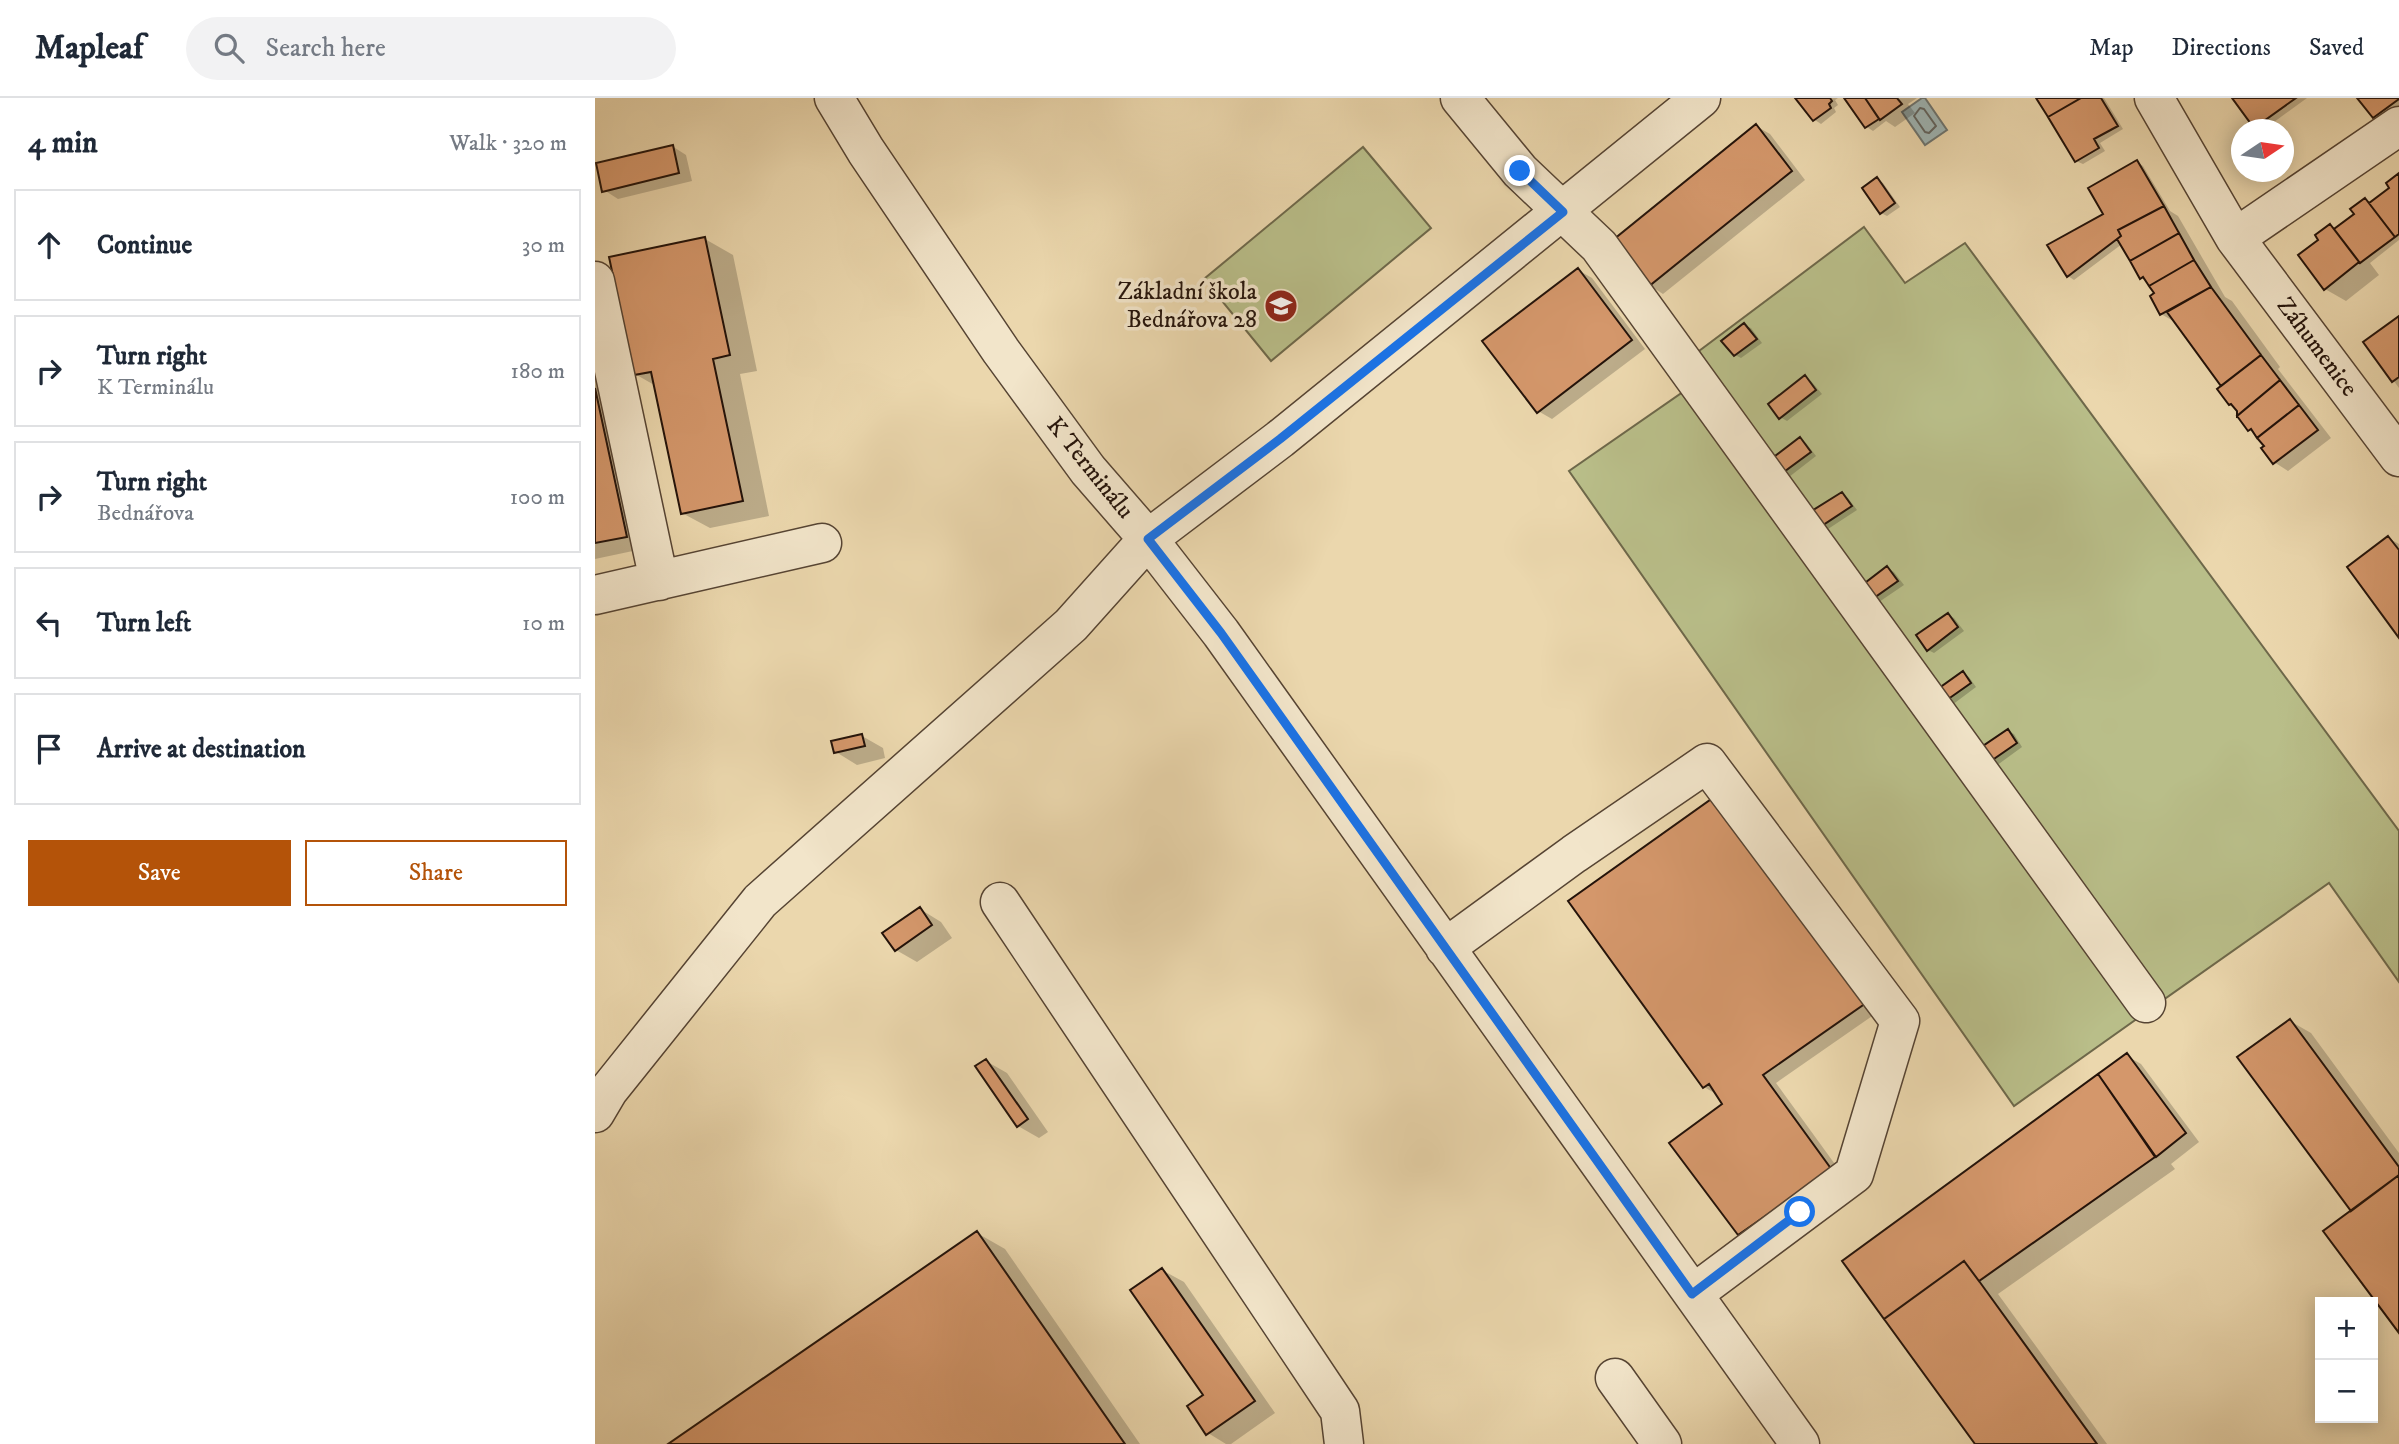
<!DOCTYPE html>
<meta charset="utf-8">
<style>
body{margin:0;font-family:"IM FELL DW Pica",serif;background:#f2f2f3;color:#1f2937}
.controls{position:absolute;right:21px;bottom:21px;display:grid;overflow:hidden;border-radius:0px;box-shadow:0 4px 18px #0003}
.controls button{width:63px;height:63px;display:grid;place-items:center;padding:0;border:0;border-bottom:2px solid #e0e1e3;background:#fff;color:#1f2937;font:35px sans-serif}
.compass{position:absolute;left:1636px;top:21px;width:63px;height:63px;border-radius:50%;background:#fff;box-shadow:0 4px 18px #0003;rotate:77deg}
.stop{position:absolute;width:21px;height:21px;margin:-16px;border:5px solid #1a73e8;border-radius:50%;background:#fff}
.stop.end{background:#1a73e8;border-color:#fff;box-shadow:0 2px 7px #0008}
.list{margin:0;padding:0;list-style:none}
h2{display:flex;justify-content:space-between;align-items:center;height:91px;margin:0;padding:0 28px;font-size:30px}
h2 small{font-size:23px;font-weight:400;color:#747a83}
.list li{display:grid;grid-template-columns:46px 1fr auto;gap:21px;align-items:center;box-sizing:border-box;height:112px;margin:0 14px 14px;padding:0 14px;border:2px solid #e0e1e3;border-radius:0px}
.list b{display:block;font-size:26px;white-space:nowrap}
.list p{margin:0;font-size:23px;white-space:nowrap;color:#747a83}
.list em{font-size:23px;font-style:normal;color:#747a83}
.actions{display:flex;gap:14px;padding:21px 28px}
.actions a{flex:1;padding:16px 0;border:2px solid #b45309;border-radius:0px;text-align:center;font-size:24px;color:#b45309}
.actions .main{background:#b45309;color:#fff}
.icon{flex:none;width:38px;height:38px;fill:none;stroke:currentColor;stroke-width:2;stroke-linecap:round;stroke-linejoin:round}
.map{position:relative;flex:none;width:1804px;height:1346px;overflow:hidden}
header{display:flex;align-items:center;gap:42px;box-sizing:border-box;height:98px;padding:0 35px;background:#fff;border-bottom:2px solid #e0e1e3}
header strong{font-size:33px}
nav{display:flex;gap:38px;margin-inline-start:auto;font-size:24px}
.search{width:490px;height:63px;background:#f2f2f3;display:flex;align-items:center;gap:18px;box-sizing:border-box;padding:0 24px;border-radius:38px;color:#747a83;font-size:26px}
main{display:flex}
aside{flex:1;background:#fff}
.map>svg:first-child{display:block}
</style>
<header>
<strong>Mapleaf</strong>
<div class="search"><svg class="icon" aria-label="search" viewBox="0 0 24 24"><circle cx="10" cy="10" r="6"/><path d="M15 15l6 6"/></svg>Search here</div>
<nav><a>Map</a><a>Directions</a><a>Saved</a></nav>
</header>
<main>
<aside>
<h2>4 min<small>Walk · 320 m</small></h2>
<ul class="list">
<li><svg class="icon" aria-label="ahead" viewBox="0 0 24 24"><path d="M12 20V5M6 11l6-6 6 6"/></svg><div><b>Continue</b></div><em>30 m</em></li>
<li><svg class="icon" aria-label="right" viewBox="0 0 24 24"><path d="M7 20v-9h11M14 6l5 5-5 5"/></svg><div><b>Turn right</b><p>K Terminálu</p></div><em>180 m</em></li>
<li><svg class="icon" aria-label="right" viewBox="0 0 24 24"><path d="M7 20v-9h11M14 6l5 5-5 5"/></svg><div><b>Turn right</b><p>Bednářova</p></div><em>100 m</em></li>
<li><svg class="icon" aria-label="left" viewBox="0 0 24 24"><path d="M17 20v-9H6M10 6l-5 5 5 5"/></svg><div><b>Turn left</b></div><em>10 m</em></li>
<li><svg class="icon" aria-label="arrive" viewBox="0 0 24 24"><path d="M6 21V4h12l-3 4 3 4H6"/></svg><div><b>Arrive at destination</b></div></li>
</ul>
<div class="actions"><a class="main">Save</a><a>Share</a></div>
</aside>
<div class="map">
<svg width="1804" height="1346" viewBox="0 0 1804 1346">
<rect width="100%" height="100%" fill="#ebd7ad"/>
<filter id="stains"><feTurbulence type="fractalNoise" baseFrequency=".00286" numOctaves="4"/><feColorMatrix values="0 0 0 0 .2 0 0 0 0 .09 0 0 0 0 .02 0 0 0 .5 -.17"/></filter>
<radialGradient id="worn" r=".72"><stop offset=".6" stop-color="#630" stop-opacity="0"/><stop offset="1" stop-color="#630" stop-opacity=".3"/></radialGradient>
<path fill="#b9be89" stroke="#6e684a" stroke-width="2" d="M768 49 836 130 676 263 609 181Z
M1269 129 1310 185 1370 145 1804 733V884L1734 785 1561 907 1189 386 1104 253Z
M1088 294 1543 920 1419 1008 974 373Z"/>
<path fill="#9eb6b6" stroke="#6d7571" stroke-width="2" d="M1327 0H1330L1352 32 1330 47 1307 14Z"/>
<path fill="#0003" d="M1202 0H1243L1240 2 1243 7 1239 10 1241 14 1226 26 1220 22Z
M1251 0H1322L1313 6 1320 15 1300 29 1291 23 1278 33 1272 29Z
M1442 0H1509L1528 31 1505 45 1510 53 1488 66 1481 63Z
M1639 0H1712L1668 32 1660 29Z
M1765 0H1804V9L1785 22 1779 19Z
M1161 28 1175 36 1210 82 1068 196 1054 187Z
M77 48 91 57 97 83 23 101 9 92Z
M1542 64 1548 68 1575 113 1583 118 1630 199 1637 203 1685 269 1683 271 1736 340 1693 373 1679 364 1662 336 1654 332 1644 313 1635 306 1630 287 1580 224 1566 216 1561 195 1554 184 1546 180 1527 146 1479 182 1473 178Z
M1804 77V142L1775 165 1784 177 1751 203 1730 191 1726 143 1735 128 1741 132 1761 116 1770 102 1776 106 1797 90Z
M1282 81 1288 85 1305 109 1292 118 1286 115Z
M110 141 138 157 162 273 145 276 174 418 115 430 87 415 61 288 40 276Z
M983 172 997 180 1050 251 957 321 943 313Z
M1804 220V290L1771 245Z
M1149 227 1156 230 1167 245 1146 260 1140 257Z
M0 266 52 450 0 461Z
M1210 280 1216 283 1227 296 1192 323 1185 319Z
M1205 341 1211 345 1221 358 1194 379 1188 375Z
M1247 396 1253 400 1262 412 1233 431 1227 427Z
M1793 440 1804 446V537Z
M1292 470 1299 474 1309 487 1284 504 1277 501Z
M1353 517 1359 520 1369 533 1339 555 1333 552Z
M1368 575 1374 579 1381 589 1357 607 1351 603Z
M1413 633 1419 636 1427 649 1401 668 1394 664Z
M267 638 288 650 290 660 262 667 241 654Z
M1122 699 1283 914 1181 985 1250 1080 1158 1144 1144 1136 1130 1006 1123 997 1109 989Z
M325 811 346 824 357 840 322 864 301 852Z
M1695 923 1716 935 1804 1055V1232L1759 1113Z
M1532 958 1546 966 1604 1044 1576 1066 1580 1071 1403 1196 1512 1346H1382L1250 1163Z
M391 963 412 975 453 1034 444 1040 423 1028Z
M382 1135 410 1151 545 1346H77Z
M567 1172 589 1184 680 1315 636 1346H631L613 1335 611 1298Z"/>
<g fill="none" stroke-linecap="round" stroke-linejoin="round">
<path stroke="#616460" stroke-width="2" d="M1325 10 1329 11 1341 28 1334 35 1330 34 1319 18Z"/>
</g>
<path fill="#d4976b" stroke="#24130a" stroke-width="2" d="M1200 0H1235L1237 3 1234 6 1236 10 1218 23Z
M1249 0H1270L1284 21 1270 30Z
M1270 0H1302L1307 6 1285 22Z
M1441 0H1486L1453 19Z
M1486 0H1506L1523 28 1499 41 1504 50 1480 64 1453 19Z
M1637 0H1701L1659 30Z
M1762 0H1804V1L1778 20Z
M1161 26 1197 73 1053 189 1018 142Z
M78 47 84 75 7 94 1 65Z
M1542 62 1569 108 1523 132 1526 138 1472 179 1452 147 1508 116 1493 90Z
M1804 75V136L1800 139 1770 100 1774 105 1794 90 1791 85Z
M1282 79 1300 105 1285 116 1267 90Z
M1770 100 1800 139 1765 165 1739 131 1759 116 1755 111Z
M1569 108 1584 135 1535 163 1522 141 1526 138 1523 132Z
M1735 126 1764 164 1729 192 1703 157 1723 142 1720 137Z
M1584 135 1599 162 1554 188 1548 179 1545 181 1535 163Z
M110 139 135 257 118 261 148 403 86 416 56 274 39 277 14 159Z
M1599 162 1616 189 1565 217 1555 198 1559 195 1554 188Z
M983 170 1037 242 942 315 887 243Z
M1616 189 1666 257 1626 288 1572 214Z
M1804 218V279L1797 284 1768 244Z
M1149 225 1162 241 1139 258 1126 243Z
M1666 257 1685 282 1642 318V313L1636 306 1634 307 1622 291Z
M1210 277 1221 292 1184 321 1173 306Z
M1685 282 1704 307 1662 340 1656 331 1653 333 1642 318Z
M0 290 32 439 0 445Z
M1704 307 1723 332 1678 366 1666 350 1669 348 1662 340Z
M1205 339 1216 354 1186 376 1176 361Z
M1247 394 1257 408 1225 429 1215 414Z
M1793 438 1804 452V540L1752 469Z
M1292 468 1303 483 1276 502 1266 488Z
M1353 515 1363 529 1332 553 1321 537Z
M1368 573 1376 585 1349 604 1340 593Z
M1413 631 1422 645 1393 665 1382 652Z
M267 636 270 648 239 655 236 643Z
M1122 697 1271 905 1168 977 1237 1072 1143 1137 1074 1045 1127 1006 1114 986 1108 990 973 803Z
M325 809 337 827 300 853 287 835Z
M1695 921 1804 1069V1077L1756 1113 1642 959Z
M1532 955 1591 1035 1561 1059 1503 976Z
M391 961 433 1021 422 1029 380 968Z
M1503 976 1560 1059 1384 1183 1369 1163 1289 1221 1247 1163Z
M1804 1077V1235L1728 1133Z
M382 1133 530 1346H73Z
M1369 1163 1384 1183 1502 1346H1380L1289 1221Z
M567 1170 660 1303 611 1337 592 1308 608 1297 535 1192Z"/>
<g fill="none" stroke-linecap="round" stroke-linejoin="round">
<defs>
<path id="minor" d="M239 0 271 53 406 253 493 372 553 441 626 535 1205 1346
M865 0 925 73 1004 148 1551 905
M1559 0 1640 140 1804 359
M1640 140 1804 28
M0 183 64 483
M0 497 227 445
M405 804 745 1313 749 1346
M850 850 979 756 1112 665 1305 923 1259 1076 1098 1196
M0 1015 13 993 165 803 476 527 553 441 685 341 1106 0
M1020 1280 1067 1346"/>
</defs>
<use href="#minor" stroke="#564433" stroke-width="41"/>
<use href="#minor" stroke="#f2e5ca" stroke-width="38"/>
</g>
<g fill="none" stroke-linecap="round" stroke-linejoin="round">
<path stroke="#1a73e8" stroke-width="9" d="M925 73 968 114 685 341 553 441 626 535 1097 1196 1205 1114"/>
</g>
<defs>
<symbol id="school-disc" viewBox="-11 -11 22 22"><circle r="9.5" fill="#8f2418" stroke="#f2e5ca"/><path d="M0-5L7-2L0 1L-7-2ZM-4 1L0 2.5L4 1V4Q0 6-4 4Z" fill="#fff"/></symbol>
</defs>
<g fill-rule="evenodd">
<use href="#school-disc" x="667" y="189" width="38" height="38"/>
</g>
<g text-anchor="middle" dominant-baseline="central" stroke-width="7" stroke-linejoin="round" paint-order="stroke">
<g font-size="24" fill="#24130a" stroke="#f2e5ca" text-anchor="end">
<text x="662" y="194">Základní škola<tspan x="662" dy="28">Bednářova 28</tspan></text>
</g>
<g font-size="24" fill="#24130a" stroke="#f2e5ca">
<text transform="translate(1722 249) rotate(53)">Záhumenice</text>
<text transform="translate(495 370) rotate(51)">K Terminálu</text>
</g>
</g>
<rect width="100%" height="100%" filter="url(#stains)"/>
<rect width="100%" height="100%" fill="url(#worn)"/>
</svg>
<div class="controls">
<button>+</button>
<button>−</button>
</div>
<svg class="compass" viewBox="-18 -18 36 36"><path d="M0-13l5 13h-10z" fill="#e53935"/><path d="M0 13l5-13h-10z" fill="#747a83"/></svg>
<div class="stop" style="left:1205px;top:1114px"></div>
<div class="stop end" style="left:925px;top:73px"></div>
</div>
</main>
